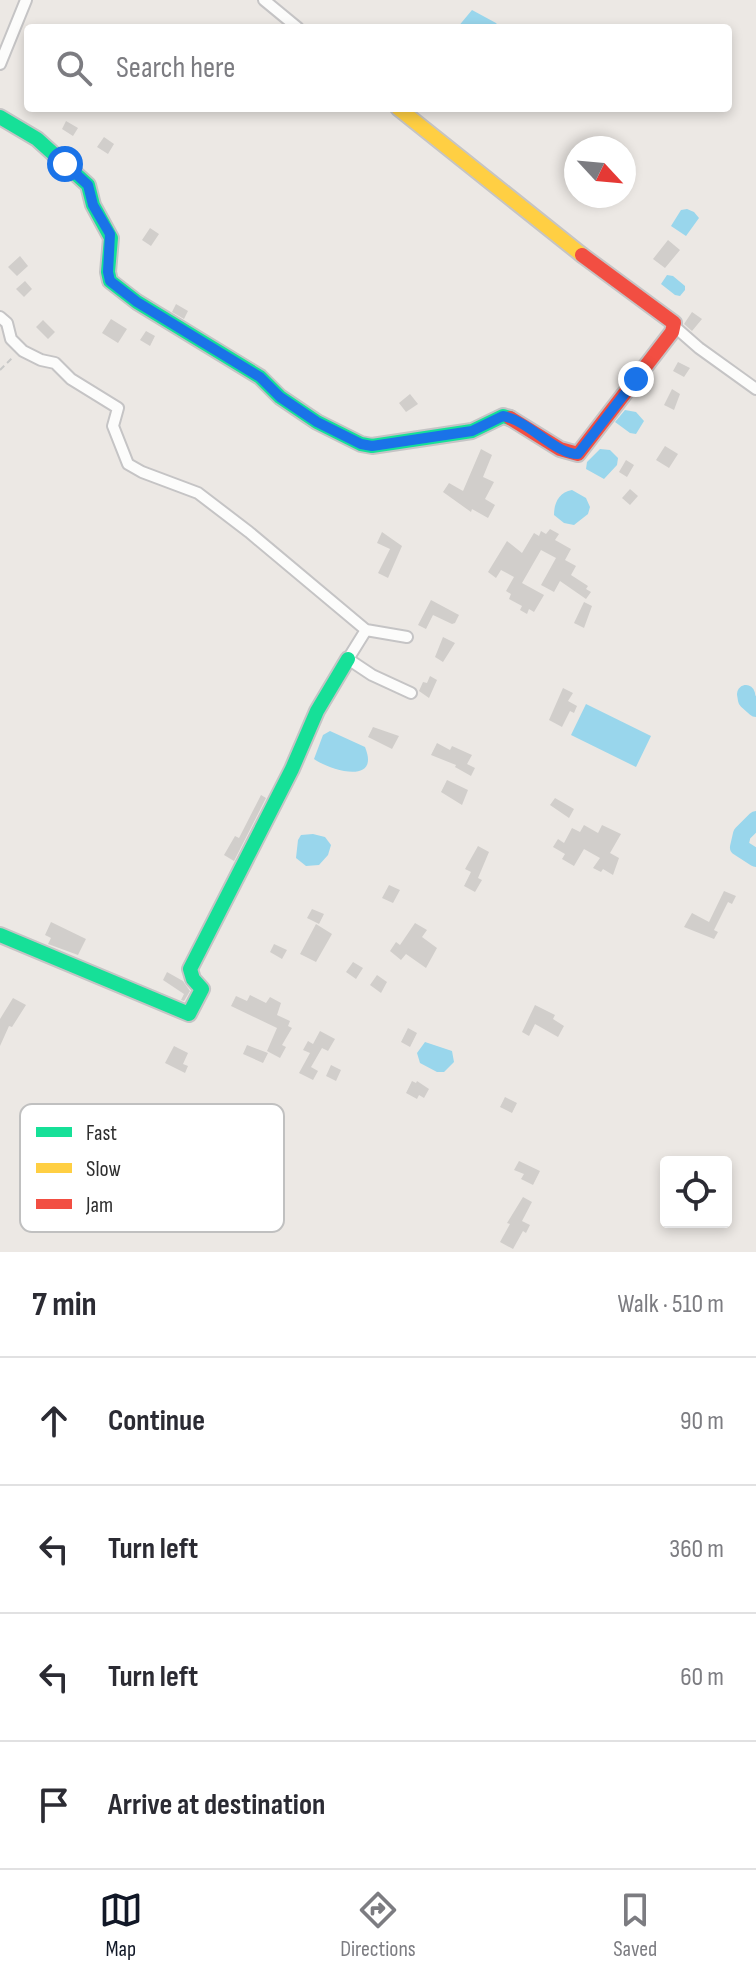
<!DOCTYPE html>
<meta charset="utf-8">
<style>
body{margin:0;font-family:"Sofia Sans Condensed",sans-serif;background:#f7f7f7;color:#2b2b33}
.controls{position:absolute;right:24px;bottom:24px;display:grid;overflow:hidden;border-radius:8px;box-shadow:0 4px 12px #0003}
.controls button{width:72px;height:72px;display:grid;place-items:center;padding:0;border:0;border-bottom:2px solid #e1e1e2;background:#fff;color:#2b2b33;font:40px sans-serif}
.compass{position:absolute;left:564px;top:136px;width:72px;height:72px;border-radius:50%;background:#fff;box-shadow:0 4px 12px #0003;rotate:116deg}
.stop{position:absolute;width:24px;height:24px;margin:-18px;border:6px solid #1a73e8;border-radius:50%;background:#fff}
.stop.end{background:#1a73e8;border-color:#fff;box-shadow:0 2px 8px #0008}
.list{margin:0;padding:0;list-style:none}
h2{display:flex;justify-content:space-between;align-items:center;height:104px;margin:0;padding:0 32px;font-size:34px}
h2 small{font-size:26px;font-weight:400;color:#7c7c81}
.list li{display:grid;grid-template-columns:52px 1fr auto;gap:24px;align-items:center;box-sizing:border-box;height:128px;padding:0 32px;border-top:2px solid #e1e1e2}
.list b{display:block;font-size:30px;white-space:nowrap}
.list em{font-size:26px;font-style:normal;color:#7c7c81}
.icon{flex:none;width:44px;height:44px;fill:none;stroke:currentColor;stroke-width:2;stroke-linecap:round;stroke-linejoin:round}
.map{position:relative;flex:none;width:756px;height:1252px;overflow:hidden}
.search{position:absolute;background:#fff;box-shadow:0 4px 12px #0003;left:24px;right:24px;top:24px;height:88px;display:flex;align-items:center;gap:20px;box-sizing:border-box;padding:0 28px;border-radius:8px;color:#7c7c81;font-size:30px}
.sheet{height:616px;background:#fff}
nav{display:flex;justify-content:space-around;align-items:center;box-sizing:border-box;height:112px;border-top:2px solid #e1e1e2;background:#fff;font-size:22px;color:#7c7c81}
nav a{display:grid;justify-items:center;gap:4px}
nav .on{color:#111827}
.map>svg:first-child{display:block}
</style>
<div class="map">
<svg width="756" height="1252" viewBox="0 0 756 1252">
<rect width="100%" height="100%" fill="#ece8e4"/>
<path fill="#99d6ec" d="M472 10 496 23 500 28H457Z
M687 209 694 212 699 218 686 236 671 226 681 210Z
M667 275 673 276 685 286V290L680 296 675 295 661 284Z
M625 410 636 412 644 421 636 434 630 433 615 422Z
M600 449 610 450 618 458 617 465 604 479 586 469 587 462Z
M572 490 586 498 590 507 588 514 574 525 564 523 554 515C554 503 559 492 572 490Z
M586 704 651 736 636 767 571 735Z
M330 731 365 747C381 786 329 770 314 759L323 735Z
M313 834 325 837 331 845 328 855 319 865 306 866 296 858 298 840 301 835Z
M425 1042 452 1051 454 1062 444 1072H437L420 1063 417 1053Z"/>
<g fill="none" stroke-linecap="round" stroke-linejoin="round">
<path stroke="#99d6ec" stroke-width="18" d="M746 694 747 700 756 708
M756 820 742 834 739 847 756 858"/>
</g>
<path fill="#d1cecb" d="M66 121 78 128 73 136 62 129Z
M104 137 114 144 108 154 97 147Z
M150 228 159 234 151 246 142 240Z
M668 240 680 250 665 268 653 259Z
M20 256 28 266 17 276 8 267Z
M25 281 32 289 24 297 16 289Z
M176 304 188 311 184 319 172 312Z
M692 312 702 319 692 331 684 324Z
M111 319 127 329 118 343 102 333Z
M43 320 55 332 48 339 36 327Z
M146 331 155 336 150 346 140 340Z
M678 362 690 368 684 377 673 371Z
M672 389 680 394 674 410 664 405Z
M410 394 418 404 406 412 399 403Z
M665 446 678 454 669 468 656 460Z
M481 449 492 455 483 477 494 482 485 499 495 505 488 518 472 509 471 512 443 492 449 483 463 491Z
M626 460 634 465 627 477 619 472Z
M630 489 638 496 630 505 622 498Z
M550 529 559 534 555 540 571 549 565 560 576 566 571 575 588 586 586 589 591 592 586 599 560 581 554 592 541 585 556 558 541 550 522 583 544 595 534 612 529 609 527 614 520 610 522 606 509 599 511 594 506 591 514 577 501 570 496 578 488 572 507 541 522 553 534 533 539 536 541 531 546 534Z
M382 532 402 546 388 578 378 573 390 549 377 543Z
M431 600 459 615 455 623 452 624 433 615 426 629 418 625Z
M584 602 592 606 584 628 574 623Z
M443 637 455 643 443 662 435 657Z
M430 676 437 680 429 698 419 691 423 682 427 683Z
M563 688 573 693 568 701 577 706 574 713 570 711 562 727 549 720Z
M373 727 399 736 392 749 368 737Z
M437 743 450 750 452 746 472 755 467 764 475 768 471 776 455 767 456 765 431 755Z
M447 780 468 790 462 805 441 792Z
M261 795 266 798 234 861 224 855 235 836 239 838Z
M555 798 574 809 569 818 550 805Z
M584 825 598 833 602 825 621 834 610 853 619 858 613 875 603 869 601 872 593 868 600 858 584 849 574 866 562 859 565 854 553 847 558 839 564 843 572 828 580 832Z
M478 846 489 852 478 878 482 880 475 892 464 886 471 872 465 869Z
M389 885 400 890 393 903 382 898Z
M724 891 736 896 732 904 728 902 714 930 718 932 714 939 684 927 692 913 709 922Z
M312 909 324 914 319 924 307 918Z
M51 922 86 939 78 955 48 944 51 938 45 935Z
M415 923 427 930 422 937 437 948 426 968 406 954 401 960 390 951 396 942 400 945Z
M316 924 332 934 316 962 300 954Z
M274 944 287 950 282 959 270 952Z
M353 962 363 968 356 979 346 972Z
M167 972 183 981 190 991 184 1001 181 1000 184 994 163 980Z
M377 975 387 982 381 993 370 985Z
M250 995 266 1003 270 997 281 1003 277 1015 290 1021 288 1026 292 1028 282 1045 286 1047 280 1058 267 1051 277 1028 231 1006 236 996 247 1001Z
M13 998 26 1005 12 1027 9 1026 0 1046V1019Z
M535 1005 555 1015 553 1019 564 1026 558 1037 535 1024 529 1036 522 1032Z
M408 1028 417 1033 410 1047 401 1042Z
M320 1031 335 1039 328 1051 322 1048 311 1067 318 1071 313 1080 299 1073 310 1053 303 1050 308 1041 313 1044Z
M247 1045 268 1053 263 1063 243 1054Z
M174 1046 188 1053 183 1064 188 1066 185 1073 165 1063Z
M331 1065 341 1070 336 1081 326 1076Z
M412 1081 416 1083 417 1081 429 1089 424 1098 419 1095 417 1099 406 1093Z
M505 1097 517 1103 512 1113 500 1107Z
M519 1161 540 1171 533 1185 521 1179 524 1174 514 1170Z
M523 1197 532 1202 522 1221 530 1225 526 1233 523 1231 513 1249 500 1242 510 1224 507 1223Z"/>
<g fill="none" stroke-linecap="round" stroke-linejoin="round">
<defs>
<path id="street" d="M264 0 298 28
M0 64 26 0
M0 317 7 323 11 339 23 351 41 360 55 363 71 379 118 408 113 426 128 464 142 472 198 493 249 532 366 630 407 637
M675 327 699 348 756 389
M366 630 348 659 372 675 411 693"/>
<path id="fast" d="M0 117 37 139 88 185 93 205 111 238 108 272 110 281 137 302 260 377 280 397 317 422 361 444 372 446 472 431 503 416 510 418
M0 935 189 1014 202 989 193 979 190 969 292 769 317 711 348 659"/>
<path id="slow" d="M398 108 582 255"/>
<path id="jam" d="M510 418 560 449 578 454 672 332 674 323 582 255"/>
</defs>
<use href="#street" stroke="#c5c4c5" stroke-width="14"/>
<use href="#fast" stroke="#c5c4c5" stroke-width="18"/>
<use href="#slow" stroke="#c5c4c5" stroke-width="18"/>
<use href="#jam" stroke="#c5c4c5" stroke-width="18"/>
<path stroke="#c9c9c8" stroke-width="2" stroke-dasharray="6 4" stroke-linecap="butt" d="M0 370 13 357"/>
<use href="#street" stroke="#fcfcfb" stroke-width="10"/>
<use href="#fast" stroke="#16e098" stroke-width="14"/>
<use href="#slow" stroke="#ffcf43" stroke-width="14"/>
<use href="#jam" stroke="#f24e42" stroke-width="14"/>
</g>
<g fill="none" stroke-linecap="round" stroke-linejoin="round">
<path stroke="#1a73e8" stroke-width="10" d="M65 164 88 185 93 205 110 234 108 272 110 281 137 302 260 377 280 397 317 422 361 444 372 446 472 431 503 416C529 421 555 454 578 454L636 379"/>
</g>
<rect x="20" y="1104" width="264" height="128" rx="12" fill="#fff" stroke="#c0c0c0" stroke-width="2"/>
<rect x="36" y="1127" width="36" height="10" fill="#16e098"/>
<rect x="36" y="1163" width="36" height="10" fill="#ffcf43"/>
<rect x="36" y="1199" width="36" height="10" fill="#f24e42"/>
<g font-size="22" fill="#2e2e2e">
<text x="86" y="1140">Fast</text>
<text x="86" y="1176">Slow</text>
<text x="86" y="1212">Jam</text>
</g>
</svg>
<div class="controls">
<button><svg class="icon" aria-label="locate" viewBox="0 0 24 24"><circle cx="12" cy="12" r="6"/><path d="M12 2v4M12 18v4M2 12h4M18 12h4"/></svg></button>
</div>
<svg class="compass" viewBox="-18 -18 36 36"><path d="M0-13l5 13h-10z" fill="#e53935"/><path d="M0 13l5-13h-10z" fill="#7c7c81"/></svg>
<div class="stop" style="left:65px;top:164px"></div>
<div class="stop end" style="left:636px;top:379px"></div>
<div class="search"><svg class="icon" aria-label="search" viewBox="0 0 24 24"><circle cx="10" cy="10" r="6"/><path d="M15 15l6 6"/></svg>Search here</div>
</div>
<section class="sheet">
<h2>7 min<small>Walk · 510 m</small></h2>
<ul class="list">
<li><svg class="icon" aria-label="ahead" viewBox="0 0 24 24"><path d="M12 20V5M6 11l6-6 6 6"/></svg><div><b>Continue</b></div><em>90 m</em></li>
<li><svg class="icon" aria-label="left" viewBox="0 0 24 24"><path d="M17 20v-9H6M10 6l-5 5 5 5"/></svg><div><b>Turn left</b></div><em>360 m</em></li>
<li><svg class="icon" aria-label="left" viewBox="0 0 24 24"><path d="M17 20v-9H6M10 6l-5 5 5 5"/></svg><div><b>Turn left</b></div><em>60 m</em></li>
<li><svg class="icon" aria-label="arrive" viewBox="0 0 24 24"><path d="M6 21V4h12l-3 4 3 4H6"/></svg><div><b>Arrive at destination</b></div></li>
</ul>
</section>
<nav>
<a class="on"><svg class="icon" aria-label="map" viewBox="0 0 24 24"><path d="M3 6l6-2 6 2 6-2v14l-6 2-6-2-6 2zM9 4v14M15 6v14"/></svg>Map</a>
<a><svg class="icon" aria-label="directions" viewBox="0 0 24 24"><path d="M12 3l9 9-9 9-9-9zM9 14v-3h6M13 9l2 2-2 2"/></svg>Directions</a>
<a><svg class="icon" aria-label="saved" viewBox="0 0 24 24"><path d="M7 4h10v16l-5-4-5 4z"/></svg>Saved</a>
</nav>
